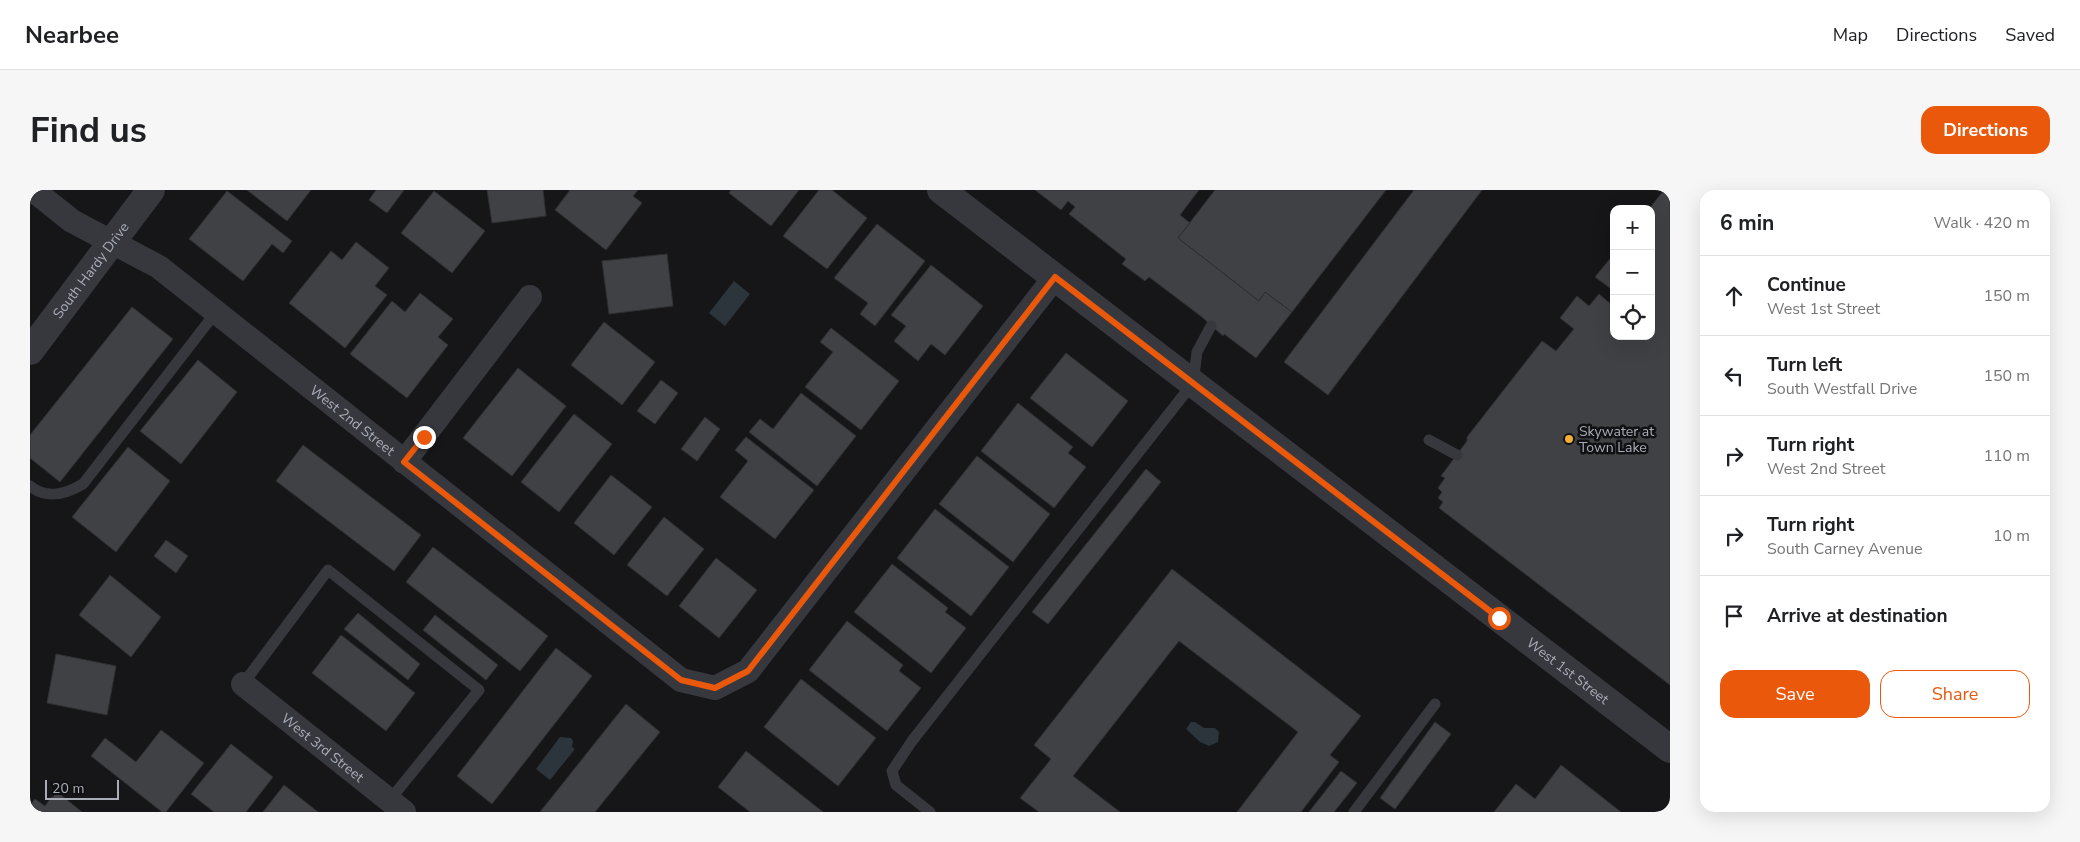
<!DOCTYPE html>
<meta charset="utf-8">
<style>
body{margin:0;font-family:"Nunito Sans",sans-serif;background:#f6f6f6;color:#202124}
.controls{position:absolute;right:15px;top:15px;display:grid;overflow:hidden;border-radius:10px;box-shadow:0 5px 20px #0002}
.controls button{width:45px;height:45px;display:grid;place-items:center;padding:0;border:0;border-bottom:1px solid #e0e0e0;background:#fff;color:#202124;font:25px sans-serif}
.scale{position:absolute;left:15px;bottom:12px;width:74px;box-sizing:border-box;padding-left:5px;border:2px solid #a8adb8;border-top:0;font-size:14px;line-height:18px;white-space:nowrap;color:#a8adb8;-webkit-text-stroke:4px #111113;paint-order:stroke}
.stop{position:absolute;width:15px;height:15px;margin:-11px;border:4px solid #ea580c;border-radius:50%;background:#fff}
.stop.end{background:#ea580c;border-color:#fff;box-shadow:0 1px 5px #0008}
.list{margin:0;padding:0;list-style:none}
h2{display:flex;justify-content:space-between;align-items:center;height:65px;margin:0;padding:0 20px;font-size:21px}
h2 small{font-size:16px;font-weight:400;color:#757577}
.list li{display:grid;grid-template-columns:32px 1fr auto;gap:15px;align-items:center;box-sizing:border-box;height:80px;padding:0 20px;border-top:1px solid #e0e0e0}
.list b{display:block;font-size:19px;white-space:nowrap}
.list p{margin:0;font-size:16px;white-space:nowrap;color:#757577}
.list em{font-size:16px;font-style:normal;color:#757577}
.actions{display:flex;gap:10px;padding:15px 20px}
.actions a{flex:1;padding:11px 0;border:1px solid #ea580c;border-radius:15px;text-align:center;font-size:18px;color:#ea580c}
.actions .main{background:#ea580c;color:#fff}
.icon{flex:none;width:28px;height:28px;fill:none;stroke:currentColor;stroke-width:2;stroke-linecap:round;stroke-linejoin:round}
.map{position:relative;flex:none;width:1640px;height:622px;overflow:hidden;border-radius:15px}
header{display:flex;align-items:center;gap:30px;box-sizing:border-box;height:70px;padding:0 25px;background:#fff;border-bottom:1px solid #e0e0e0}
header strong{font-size:24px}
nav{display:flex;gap:28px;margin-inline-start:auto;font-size:18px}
.intro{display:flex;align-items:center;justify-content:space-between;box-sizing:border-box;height:120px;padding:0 30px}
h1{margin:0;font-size:35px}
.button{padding:12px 22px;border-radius:15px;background:#ea580c;color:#fff;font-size:18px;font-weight:700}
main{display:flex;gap:30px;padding:0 30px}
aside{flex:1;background:#fff;border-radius:15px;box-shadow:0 5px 20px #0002}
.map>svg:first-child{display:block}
</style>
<header>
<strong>Nearbee</strong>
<nav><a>Map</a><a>Directions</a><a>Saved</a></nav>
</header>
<div class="intro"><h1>Find us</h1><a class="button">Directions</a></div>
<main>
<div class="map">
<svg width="1640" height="622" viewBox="0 0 1640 622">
<rect width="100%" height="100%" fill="#161618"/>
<path fill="#2c353c" d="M704 91 720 104 695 136 679 123Z
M1161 532H1165L1174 538H1185L1189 542 1188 552 1179 556 1170 552 1156 539Z
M530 547 541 548 543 551 542 557 545 559 520 590 506 579Z"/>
<path fill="#404145" stroke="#303034" d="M217 0H281L257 31Z
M346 0H374L357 23 339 10Z
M457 0H513L516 26 462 33Z
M540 0H608L603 6 612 13 576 60 525 20Z
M701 0H769L741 36 699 3Z
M789 0H802L837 28 797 79 753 46Z
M1005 0H1169L1150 25 1160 33 1148 48 1229 111 1235 102 1262 122 1226 168 1194 144 1193 146 1172 127 1119 87 1115 91 1092 74 1096 69 1039 24 1045 17 1038 11 1031 20Z
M1185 0H1356L1262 122 1235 102 1229 111 1148 48Z
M1384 0H1452L1298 205 1254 172Z
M1634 0H1640V495L1409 318 1413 312 1408 308 1412 302 1408 298 1415 288 1411 286 1437 251V247L1512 151 1526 161 1544 139 1530 128 1547 106 1559 116 1569 104 1582 115 1584 113V146H1621V19H1619Z
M197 1 262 51 253 63 242 54 213 91 159 49Z
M404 1 455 41 422 83 371 43Z
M847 34 895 71 845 136 830 124 838 113 804 88Z
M326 52 359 78 345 96 357 105 315 158 259 113 301 61 312 70Z
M637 64 643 116 579 124 572 71Z
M1584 64V101L1565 87Z
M901 75 953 116 915 165 901 154 888 171 864 151 876 136 861 125Z
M390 103 423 129 408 147 418 155 377 208 320 164 362 111 375 122Z
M102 117 143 149 30 292 0 268V245Z
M574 132 625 172 592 215 541 175Z
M801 138 869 191 831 240 775 197 803 162 790 152Z
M1036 163 1098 211 1062 257 1000 208Z
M168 170 207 202 151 274 110 241Z
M488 178 536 216 482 286 433 248Z
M631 190 648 203 625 234 607 221Z
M771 203 826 246 787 296 719 242 730 229 743 239Z
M988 213 1043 257 1038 263 1056 277 1024 318 951 261Z
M544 224 582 254 529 322 491 292Z
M675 227 690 239 667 271 651 259Z
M716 247 784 300 745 349 690 307 718 271 705 260Z
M273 255 391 345 364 381 246 291Z
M98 257 140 291 86 362 42 327Z
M947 266 1020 324 983 372 909 314Z
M1116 279 1131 292 1018 434 1002 422Z
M581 285 622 317 584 365 544 333Z
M905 319 979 377 941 426 867 368Z
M634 327 674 359 637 406 597 375Z
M136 350 158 366 146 383 124 366Z
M403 357 518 446 490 481 376 392Z
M686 368 727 400 689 448 649 416Z
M862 374 918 418 915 422 936 438 901 483 824 422Z
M1142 379 1331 526 1300 565 1309 572 1271 622H1207L1268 542 1149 451 1043 586 1090 622H1009L990 608 1021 569 1004 555Z
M80 385 131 427 101 467 49 425Z
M328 423 390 474 378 490 314 439Z
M405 425 468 475 456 490 393 440Z
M817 431 873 475 869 481 891 498 857 541 779 480Z
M311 445 385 503 356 541 282 483Z
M526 458 562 486 462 614 427 586Z
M26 464 86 476 77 525 17 513Z
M771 489 846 548 808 596 734 537Z
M596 514 630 542 565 622H510Z
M1405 532 1421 544 1365 619 1350 608Z
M131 540 174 573 136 622H132L61 566 75 548 106 572Z
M201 554 243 587 216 622H184L161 604Z
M716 561 793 622H720L688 597Z
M1531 575 1591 622H1464L1486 594 1505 609Z
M1311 581 1327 593 1304 622H1279Z
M254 595 288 622H233Z
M26 601 52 622H0V615L5 609 15 616Z"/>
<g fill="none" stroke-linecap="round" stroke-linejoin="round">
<path stroke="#37383d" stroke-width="11" d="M1399 250 1427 265
M0 296C17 310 36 304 53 294L186 122
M213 494 298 380 449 500 359 611
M900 622 866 595 862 581 882 551 1163 193 1167 162 1181 136
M1324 622 1405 514"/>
<g stroke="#37383d" stroke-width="24">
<path id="s1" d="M3 0 42 31 129 77 651 490 685 498 718 481 1025 87"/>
<path d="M374 272 500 107"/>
<path id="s2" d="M213 494 374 622"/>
</g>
<g stroke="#37383d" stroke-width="28">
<path id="s3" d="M911 0 1640 559"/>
<path id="s4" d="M0 161 121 0"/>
</g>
</g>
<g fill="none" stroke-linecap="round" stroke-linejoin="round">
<path stroke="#ea580c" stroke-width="6" d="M394 247 374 272 651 490 685 498 718 481 1025 87 1469 428"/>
</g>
<circle fill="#f2b134" stroke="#111113" stroke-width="2" cx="1539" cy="249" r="5"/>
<g text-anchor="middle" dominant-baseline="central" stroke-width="5" stroke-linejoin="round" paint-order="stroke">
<g font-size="14" fill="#a8adb8" stroke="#111113">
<text stroke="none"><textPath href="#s4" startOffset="101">South Hardy Drive</textPath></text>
<text stroke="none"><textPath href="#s1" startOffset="395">West 2nd Street</textPath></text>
<text stroke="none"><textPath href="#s3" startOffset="790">West 1st Street</textPath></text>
<text stroke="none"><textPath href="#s2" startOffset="102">West 3rd Street</textPath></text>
</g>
<g font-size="14" fill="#a8adb8" stroke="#111113" text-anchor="start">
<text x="1549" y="241">Skywater at<tspan x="1549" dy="16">Town Lake</tspan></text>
</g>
</g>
</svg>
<div class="controls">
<button>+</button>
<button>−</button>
<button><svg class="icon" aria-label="locate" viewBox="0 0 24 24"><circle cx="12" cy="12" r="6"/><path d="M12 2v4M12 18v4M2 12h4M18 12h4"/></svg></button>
</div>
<div class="scale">20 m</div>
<div class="stop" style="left:1469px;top:428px"></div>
<div class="stop end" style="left:394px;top:247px"></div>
</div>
<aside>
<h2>6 min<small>Walk · 420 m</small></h2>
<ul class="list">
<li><svg class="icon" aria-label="ahead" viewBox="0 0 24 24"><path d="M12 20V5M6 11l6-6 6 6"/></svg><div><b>Continue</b><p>West 1st Street</p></div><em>150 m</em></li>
<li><svg class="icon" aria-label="left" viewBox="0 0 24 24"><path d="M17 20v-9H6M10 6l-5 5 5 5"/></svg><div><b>Turn left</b><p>South Westfall Drive</p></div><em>150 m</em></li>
<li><svg class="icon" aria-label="right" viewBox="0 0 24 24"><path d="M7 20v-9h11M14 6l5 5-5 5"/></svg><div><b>Turn right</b><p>West 2nd Street</p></div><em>110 m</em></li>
<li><svg class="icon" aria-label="right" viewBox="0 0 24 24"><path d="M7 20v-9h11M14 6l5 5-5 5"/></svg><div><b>Turn right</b><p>South Carney Avenue</p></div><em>10 m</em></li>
<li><svg class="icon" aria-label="arrive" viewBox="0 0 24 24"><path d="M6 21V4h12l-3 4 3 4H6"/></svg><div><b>Arrive at destination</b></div></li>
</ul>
<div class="actions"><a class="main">Save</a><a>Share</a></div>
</aside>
</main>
